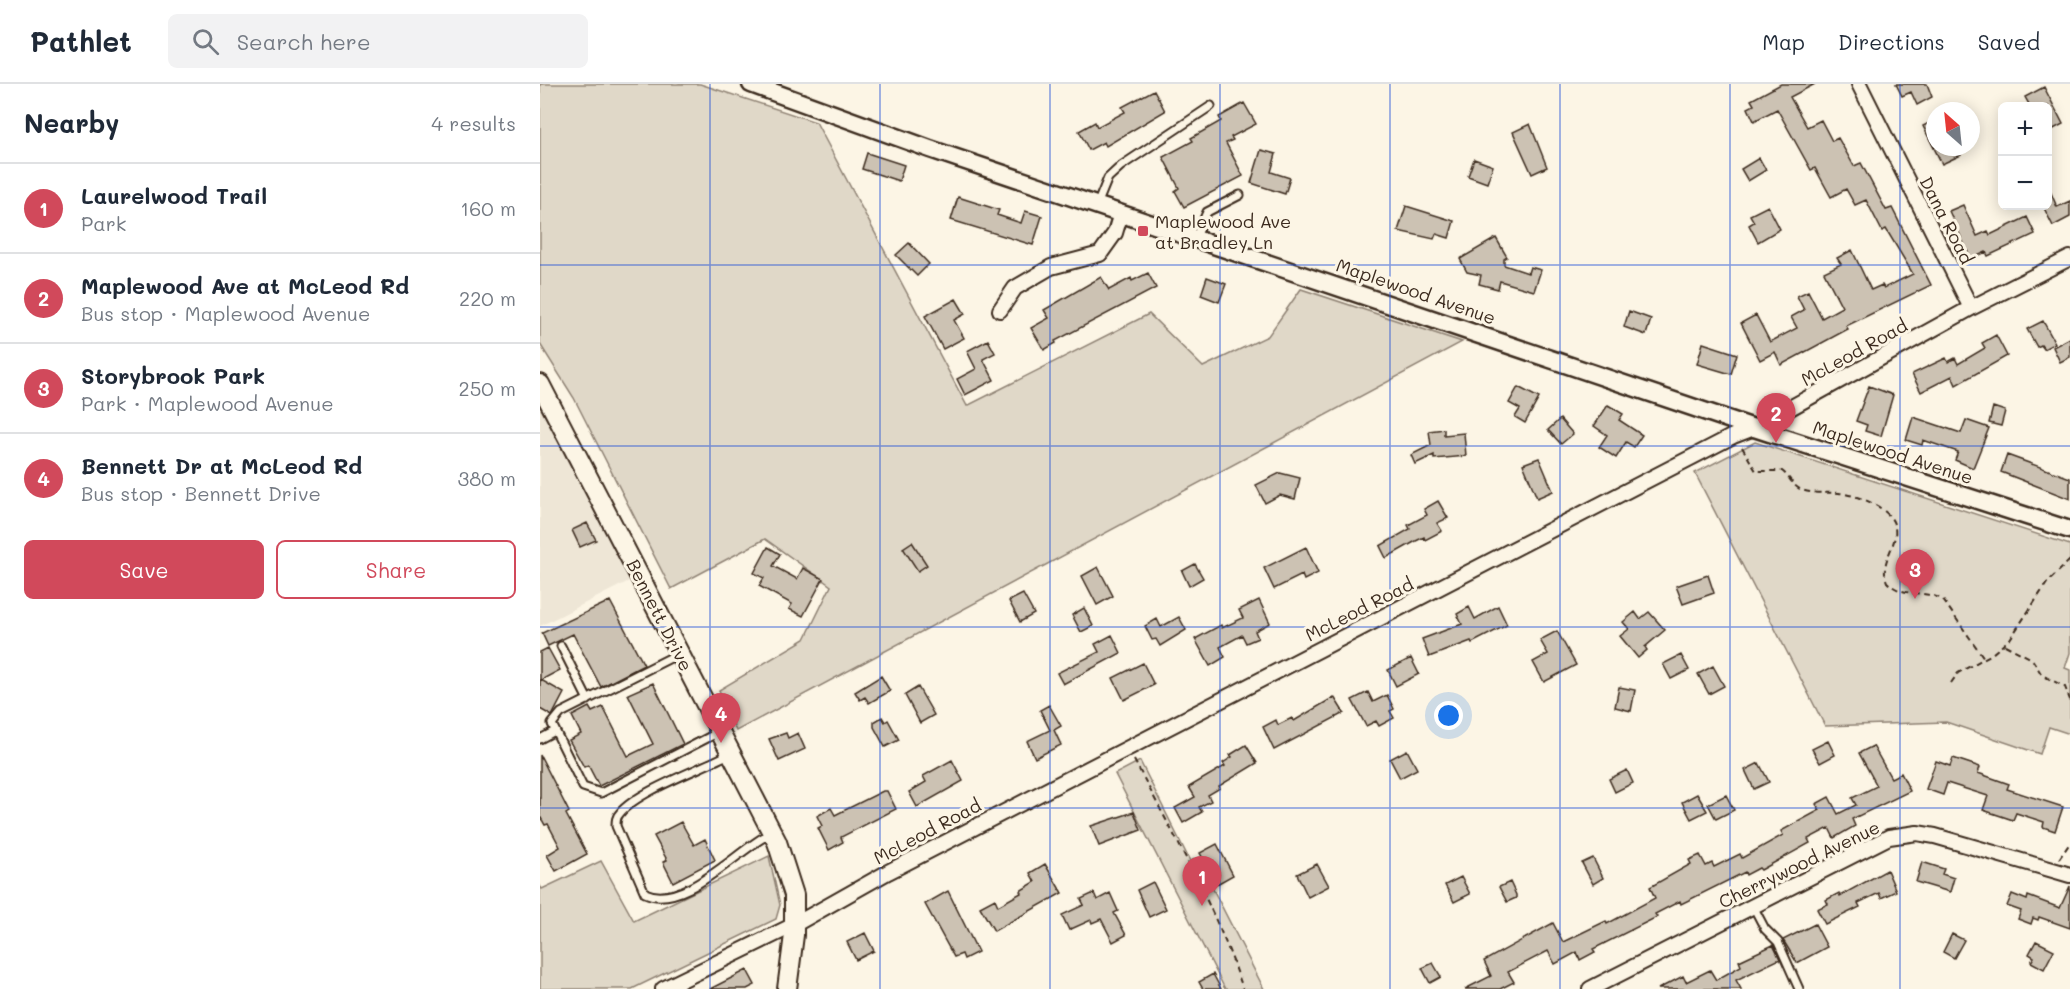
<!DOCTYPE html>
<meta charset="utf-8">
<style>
body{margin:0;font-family:Mali,sans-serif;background:#f2f2f3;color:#1f2937}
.controls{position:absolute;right:18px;top:18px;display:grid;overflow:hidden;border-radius:9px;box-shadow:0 3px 15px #0003}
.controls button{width:54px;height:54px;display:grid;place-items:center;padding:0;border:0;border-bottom:2px solid #e0e1e3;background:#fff;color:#1f2937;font:30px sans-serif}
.compass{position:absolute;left:1386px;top:18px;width:54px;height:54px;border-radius:50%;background:#fff;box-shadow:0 3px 15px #0003;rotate:333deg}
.you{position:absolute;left:909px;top:632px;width:21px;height:21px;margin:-15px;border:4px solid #fff;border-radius:50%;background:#1a73e8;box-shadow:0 0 0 9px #1a73e833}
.badge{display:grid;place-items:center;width:39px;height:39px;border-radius:50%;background:#d1495b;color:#fff;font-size:20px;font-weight:700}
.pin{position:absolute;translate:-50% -50px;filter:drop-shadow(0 2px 3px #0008)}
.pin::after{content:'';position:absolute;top:32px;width:21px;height:18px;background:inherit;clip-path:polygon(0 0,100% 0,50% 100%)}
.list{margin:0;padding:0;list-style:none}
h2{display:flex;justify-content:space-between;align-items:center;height:78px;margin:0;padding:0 24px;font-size:26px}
h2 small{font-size:20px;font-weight:400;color:#747a83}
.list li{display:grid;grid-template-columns:39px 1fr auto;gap:18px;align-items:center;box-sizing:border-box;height:90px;padding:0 24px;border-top:2px solid #e0e1e3}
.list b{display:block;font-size:22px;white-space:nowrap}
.list p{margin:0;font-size:20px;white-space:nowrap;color:#747a83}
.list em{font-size:20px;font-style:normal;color:#747a83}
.actions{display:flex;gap:12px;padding:18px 24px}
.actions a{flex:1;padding:14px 0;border:2px solid #d1495b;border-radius:9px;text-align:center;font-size:21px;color:#d1495b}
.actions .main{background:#d1495b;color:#fff}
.icon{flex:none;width:33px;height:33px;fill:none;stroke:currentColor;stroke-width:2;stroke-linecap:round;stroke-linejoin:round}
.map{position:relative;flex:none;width:1530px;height:905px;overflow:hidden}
header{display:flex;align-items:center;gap:36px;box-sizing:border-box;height:84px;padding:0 30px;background:#fff;border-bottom:2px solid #e0e1e3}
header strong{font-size:28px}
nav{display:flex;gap:33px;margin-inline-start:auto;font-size:21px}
.search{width:420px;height:54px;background:#f2f2f3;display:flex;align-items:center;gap:15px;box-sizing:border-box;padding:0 21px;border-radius:9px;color:#747a83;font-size:22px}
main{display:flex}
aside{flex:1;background:#fff}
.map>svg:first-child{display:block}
</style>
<header>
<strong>Pathlet</strong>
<div class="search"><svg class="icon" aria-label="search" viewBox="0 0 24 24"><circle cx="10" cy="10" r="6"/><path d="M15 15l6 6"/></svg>Search here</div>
<nav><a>Map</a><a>Directions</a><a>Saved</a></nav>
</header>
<main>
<aside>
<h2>Nearby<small>4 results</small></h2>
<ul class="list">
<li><span class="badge">1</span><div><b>Laurelwood Trail</b><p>Park</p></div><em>160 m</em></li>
<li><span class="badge">2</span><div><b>Maplewood Ave at McLeod Rd</b><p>Bus stop · Maplewood Avenue</p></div><em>220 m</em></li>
<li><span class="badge">3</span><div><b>Storybrook Park</b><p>Park · Maplewood Avenue</p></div><em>250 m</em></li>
<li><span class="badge">4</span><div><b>Bennett Dr at McLeod Rd</b><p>Bus stop · Bennett Drive</p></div><em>380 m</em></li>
</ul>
<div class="actions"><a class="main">Save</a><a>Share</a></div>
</aside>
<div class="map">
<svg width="1530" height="905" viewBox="0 0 1530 905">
<rect width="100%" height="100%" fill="#fcf5e5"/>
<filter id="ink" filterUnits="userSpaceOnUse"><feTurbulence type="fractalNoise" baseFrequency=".0167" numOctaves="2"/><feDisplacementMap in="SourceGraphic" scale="12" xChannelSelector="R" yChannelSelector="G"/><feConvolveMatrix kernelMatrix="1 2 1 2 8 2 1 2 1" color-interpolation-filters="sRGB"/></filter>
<g filter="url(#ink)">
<path fill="#eee6d6" d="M0 320 91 496 0 542Z"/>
<path fill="#e0d8c8" stroke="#8e8173" stroke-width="1.5" d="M0 0H160L276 38 427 322 609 230 663 283 728 252 761 205 922 258 196 647 179 606 265 555 291 502 225 455 131 505 34 314 0 260Z
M1215 358 1530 461V569L1525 584 1530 586V650L1509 643 1500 670 1406 638 1285 642 1155 389Z
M600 677 650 777 657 774 724 905H685L575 690Z
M229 772 240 821 236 835 92 905H0V802L2 805 61 777 94 837Z"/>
<path fill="#ccc2b3" stroke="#3b2a1e" stroke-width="1.5" d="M1241 0H1275L1250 13 1267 43 1281 36 1292 57 1298 54 1314 82 1321 79 1346 126 1352 124 1391 201 1306 242 1308 245 1241 281 1235 268 1220 276 1201 239 1216 231 1230 258 1257 244 1251 233 1264 226 1257 212 1268 207 1282 234 1302 223 1284 188 1301 180 1297 174 1312 166 1331 206 1342 201 1344 204 1373 190 1346 145 1342 147 1326 116 1315 121 1306 105 1291 113 1275 84 1271 86 1237 25 1214 37 1208 24 1214 21 1211 16Z
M1356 0H1387L1392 13 1377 21 1371 8 1362 12Z
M1504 3 1523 40 1508 48V22H1490L1485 13Z
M614 6 625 27 566 62 564 58 549 66 539 47 555 38 557 43 585 28 582 23Z
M704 19 716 40 691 53 693 56 686 59 703 92 644 123 635 107 639 104 623 73 653 57 651 54 681 37 679 33Z
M1395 36V63H1418L1421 71 1402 80 1383 42Z
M990 40 1007 83 992 90 973 48Z
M721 66 736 70 731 88 750 94 745 110 711 99Z
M327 69 364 81 359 97 322 85Z
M1219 74 1226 86 1208 97 1201 85Z
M934 75 953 82 947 99 928 92Z
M1508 102 1517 123 1530 117V133L1513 142 1503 122H1508Z
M418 113 459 126 457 131 481 139 485 127 502 132 493 161 411 136Z
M1423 121 1437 152 1448 147 1450 151 1487 133 1495 150 1448 172 1446 168 1431 175 1409 127Z
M866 122 914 137 909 154 896 150 894 155 858 147Z
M1228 122 1240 145 1218 158 1209 141 1214 138 1210 131Z
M956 154 967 173 964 175V181L988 189 990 183 1001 186 994 207 960 197 958 205 939 200 941 191 927 188 920 175Z
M369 159 389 180 377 192 356 171Z
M608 189 616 204 515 257 516 259 504 266 491 244 509 234 504 226 561 193 569 206 591 194 592 197Z
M667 193 686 200 679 218 661 211Z
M416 215 425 230 414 236 424 254 403 265 385 232Z
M1089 227 1111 235 1106 251 1084 243Z
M1503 237 1515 259 1504 265 1501 261 1497 263 1487 245Z
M1456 251 1467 272 1416 301 1412 292 1381 308 1372 290 1406 274 1408 278 1415 274 1418 280 1445 264 1442 259Z
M1530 254V273L1520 278 1513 263Z
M448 256 455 269 443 275 454 296 425 311 417 295 436 285 427 267Z
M1163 259 1197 270 1191 290 1157 280Z
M1329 302 1353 311 1341 352 1325 347 1327 341 1316 337Z
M978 303 999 314 985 339 975 333 980 325 969 319Z
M1068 321 1083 330 1079 336 1102 351 1094 363 1086 358 1076 374 1059 363 1067 351 1054 342Z
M1453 323 1465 327 1461 342 1449 339Z
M1373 333 1421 349 1426 336 1449 344 1433 384 1415 376 1418 368 1383 356 1382 361 1366 356Z
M1020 335 1033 350 1021 360 1008 346Z
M904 345V351L924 349 926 372 894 375V371L875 380 871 371 891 361 889 347Z
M1467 371 1530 394V415L1461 388Z
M999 374 1013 407 997 414 983 380Z
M740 389 760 394 755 415 740 411 725 419 716 401Z
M898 417 908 434 897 439 902 447 885 456 884 453 876 457 846 474 840 462 870 445 868 441 887 431 884 425Z
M47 439 56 456 40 463 32 446Z
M372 458 387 481 378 487 363 464Z
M228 463 240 470 233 482 257 495 263 484 283 495 263 532 249 525 252 520 219 502 224 494 214 489Z
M766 463 778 489 764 496 762 491 734 505 724 484Z
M655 480 663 494 649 502 642 487Z
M558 483 573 512 557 521 542 492Z
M1168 491 1174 509 1143 520 1136 502Z
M483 510 494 530 480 538 469 517Z
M719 516 730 539 715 547 718 554 706 559 702 551 680 563 685 573 670 582 655 555 681 541 682 544 703 534 699 526Z
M70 517 104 581 61 603 33 550 8 562 2 549Z
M958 522 967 541 932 559 931 557 889 573 882 555 922 540 917 530 929 523 935 535Z
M544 524 553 542 541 548 532 531Z
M1095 528 1100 535 1109 528 1125 546 1105 563 1107 566 1098 574 1080 552 1089 545 1083 538Z
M639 533 646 546 620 562 616 555 612 556 605 542 617 535 621 543Z
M1017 547 1036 581 1004 598 993 578 1008 570 1000 556Z
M572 551 581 569 523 600 517 589 559 568 555 560Z
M8 564 20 586 1 596 24 609 12 632 0 625V568Z
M1141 571 1149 586 1131 595 1123 580Z
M871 574 879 590 856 602 848 586Z
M603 579 614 601 584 616 573 594Z
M1173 582 1184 602 1169 610 1158 590Z
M341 592 350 607 329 619 325 613 320 616 315 608Z
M113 599 143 660 59 702 48 681 44 683 29 656 41 650 32 632 49 623 52 628 63 623 88 672 113 660 88 610Z
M378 603 394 631 380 639 365 611Z
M1079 603 1095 606 1091 627 1075 623Z
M828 608 833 618 847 611 854 625 850 627 854 634 839 642 836 637 826 642 812 616Z
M794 613 804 629 734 666 723 643 736 636 738 641 752 634 754 637Z
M509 621 521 642 514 646 521 661 495 674 487 657 510 646 500 626Z
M342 633 345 638 348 636 359 656 345 663 334 643V638Z
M246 649 248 654 258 649 265 665 239 677 229 655Z
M1288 657 1295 671 1280 679 1272 665Z
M706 661 717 679 679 702 680 704 668 711 671 717 659 723 662 728 643 739 635 724 655 713 649 703 685 682 683 679 692 673 690 671Z
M1333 662 1351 694 1361 689 1370 707 1312 735 1315 742 1294 754 1289 744 1268 755 1270 759 1221 786 1219 784 1206 791 1205 788 1141 820 1140 817 1115 830 1117 833 1053 865 1055 868 1040 876 1037 868 1015 880 1008 867 968 888 974 898 960 905H925L951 892 944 877 1013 839 1023 858 1066 837 1067 840 1115 814 1110 803 1151 780 1149 776 1160 771 1166 782 1172 779 1174 783 1200 770 1202 774 1243 751 1241 747 1280 726 1276 720 1289 713 1298 730 1316 721 1312 714 1337 702 1319 669Z
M867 666 877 685 860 694 850 675Z
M0 671 29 728 26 730 47 770 16 787 7 771 20 763 8 740 5 741 0 732Z
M1413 674 1440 683 1438 689 1469 700 1467 705 1523 723 1515 747 1503 743 1504 738 1476 729 1473 736 1443 726 1448 712 1407 699 1403 711 1386 705 1396 677 1410 682Z
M412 676 423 697 377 723 369 708 386 698 383 692Z
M1219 679 1229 698 1214 705 1205 686Z
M1087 686 1093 699 1075 708 1069 695Z
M343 707H347L356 725 301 753 303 758 289 766 278 744 282 742 277 732 291 724 295 731Z
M1157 710 1167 727 1151 735 1142 718Z
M1186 711 1194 726 1176 735 1168 720Z
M594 728 601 746 559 762 551 742Z
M141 738 154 761 165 755 175 776 133 798 123 778 127 776 114 752Z
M677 760 693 791 677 800 660 769Z
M1053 774 1063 794 1053 800 1042 779Z
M1382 778 1404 785 1402 790 1414 794 1410 808 1376 798Z
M505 780 522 809 454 847 440 823 455 815 458 822 481 809 480 807 495 798 490 789Z
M777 780 789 802 768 813 757 790Z
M1347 786 1356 807 1341 814 1339 809 1318 819 1320 823 1285 840 1277 825 1288 820 1286 816 1299 809 1300 812Z
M921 793 930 810 914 818 905 801Z
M613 798 626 825 609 833 597 806Z
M970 798 976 811V814L967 818 959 803Z
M1530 802V844L1499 833 1498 836 1493 834 1491 840 1478 835 1481 827 1467 822 1472 810 1487 816 1488 812 1520 824Z
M408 807 438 868 424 875 422 870 414 873 385 820Z
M554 809 557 816 570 809 578 827 574 829 586 851 573 858 561 835 552 839 551 836 529 846 522 831 544 821 541 815Z
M1275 840 1287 863 1257 879 1243 856Z
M325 849 334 867 316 876 307 858Z
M1412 850 1424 856 1414 874 1403 868Z
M1496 857 1514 866 1504 885 1491 878 1494 873 1489 870Z
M1233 861 1240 875 1196 896 1201 905H1118L1143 892 1146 898 1170 886 1176 896 1201 882 1199 877Z
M893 879 901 893 890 899 882 884Z
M207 886 215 901 207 905H170Z
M673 890 681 905H663L659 898Z"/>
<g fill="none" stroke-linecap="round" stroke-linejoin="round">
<defs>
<path id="service" d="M557 121 568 94 581 82 671 22
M656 153 667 128 700 111
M21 562 48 616
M138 570 21 629 12 640 43 703 61 709 179 648
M0 655 15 647
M189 670C161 685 98 707 80 729 76 733 76 737 76 742L105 809C144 827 198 765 231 749
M1213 822 1225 845 1238 858 1259 905"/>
<path id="minor" d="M1319 0 1431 224
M460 226 475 204 511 183 560 170 575 149 581 129
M123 905 254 841 348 788 1193 352 1214 344 1431 224 1530 174
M1050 905 1349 753 1377 749 1395 752 1530 791"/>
<path id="tertiary" d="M211 0 390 65 1214 344 1530 446"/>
<path id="secondary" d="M0 300 237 758 254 811V851L247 905"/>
</defs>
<use href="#service" stroke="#3b2a1e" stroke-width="11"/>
<use href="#minor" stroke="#3b2a1e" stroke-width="18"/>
<use href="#tertiary" stroke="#3b2a1e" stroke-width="21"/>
<use href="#secondary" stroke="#3b2a1e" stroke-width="22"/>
<path stroke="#3b2a1e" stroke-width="2" stroke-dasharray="6 4.5" stroke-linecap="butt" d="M1202 363 1216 387H1242C1250 393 1252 402 1262 406 1273 410 1287 408 1299 409 1316 411 1348 422 1354 440 1361 460 1338 476 1347 498 1364 515 1386 505 1403 516L1444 574
M1465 561 1492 575 1502 591 1525 603 1530 616
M1411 599 1418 589 1452 570 1470 555 1507 499 1530 476
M594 676C633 749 677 827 703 905
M1519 775 1530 759"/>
<use href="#service" stroke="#fcf5e5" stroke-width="7"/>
<use href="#minor" stroke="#fcf5e5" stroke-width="14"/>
<use href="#tertiary" stroke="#fcf5e5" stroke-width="16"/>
<use href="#secondary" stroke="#fcf5e5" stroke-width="18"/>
</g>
</g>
<path fill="none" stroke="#1d4ed8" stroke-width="1.5" stroke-opacity="0.55" d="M170 0V905M340 0V905M510 0V905M680 0V905M850 0V905M1020 0V905M1190 0V905M1360 0V905M0 181H1530M0 362H1530M0 543H1530M0 724H1530"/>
<rect fill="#d1495b" stroke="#fcf5e5" stroke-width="2" x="597" y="141" width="12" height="12" rx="3"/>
<g text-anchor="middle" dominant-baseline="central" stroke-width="6" stroke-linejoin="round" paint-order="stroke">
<g font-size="18" fill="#3b2a1e" stroke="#fcf5e5">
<text transform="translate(1407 136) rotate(63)">Dana Road</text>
<text transform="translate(876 207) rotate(19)">Maplewood Avenue</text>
<text transform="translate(1314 268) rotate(-29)">McLeod Road</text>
<text transform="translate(1353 368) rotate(18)">Maplewood Avenue</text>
<text transform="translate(819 525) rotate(-27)">McLeod Road</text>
<text transform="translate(120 531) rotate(63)">Bennett Drive</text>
<text transform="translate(387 747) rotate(-28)">McLeod Road</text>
<text transform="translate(1259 780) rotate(-26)">Cherrywood Avenue</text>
</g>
<g font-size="18" fill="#3b2a1e" stroke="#fcf5e5" text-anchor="start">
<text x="615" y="137">Maplewood Ave<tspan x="615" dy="21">at Bradley Ln</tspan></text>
</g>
</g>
</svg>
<div class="controls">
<button>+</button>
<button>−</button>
</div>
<svg class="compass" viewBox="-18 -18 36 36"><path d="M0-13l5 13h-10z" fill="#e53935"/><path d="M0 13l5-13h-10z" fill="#747a83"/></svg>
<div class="you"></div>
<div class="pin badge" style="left:662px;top:822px">1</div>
<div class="pin badge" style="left:1236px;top:359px">2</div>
<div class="pin badge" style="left:1375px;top:515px">3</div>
<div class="pin badge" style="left:181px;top:659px">4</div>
</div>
</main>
